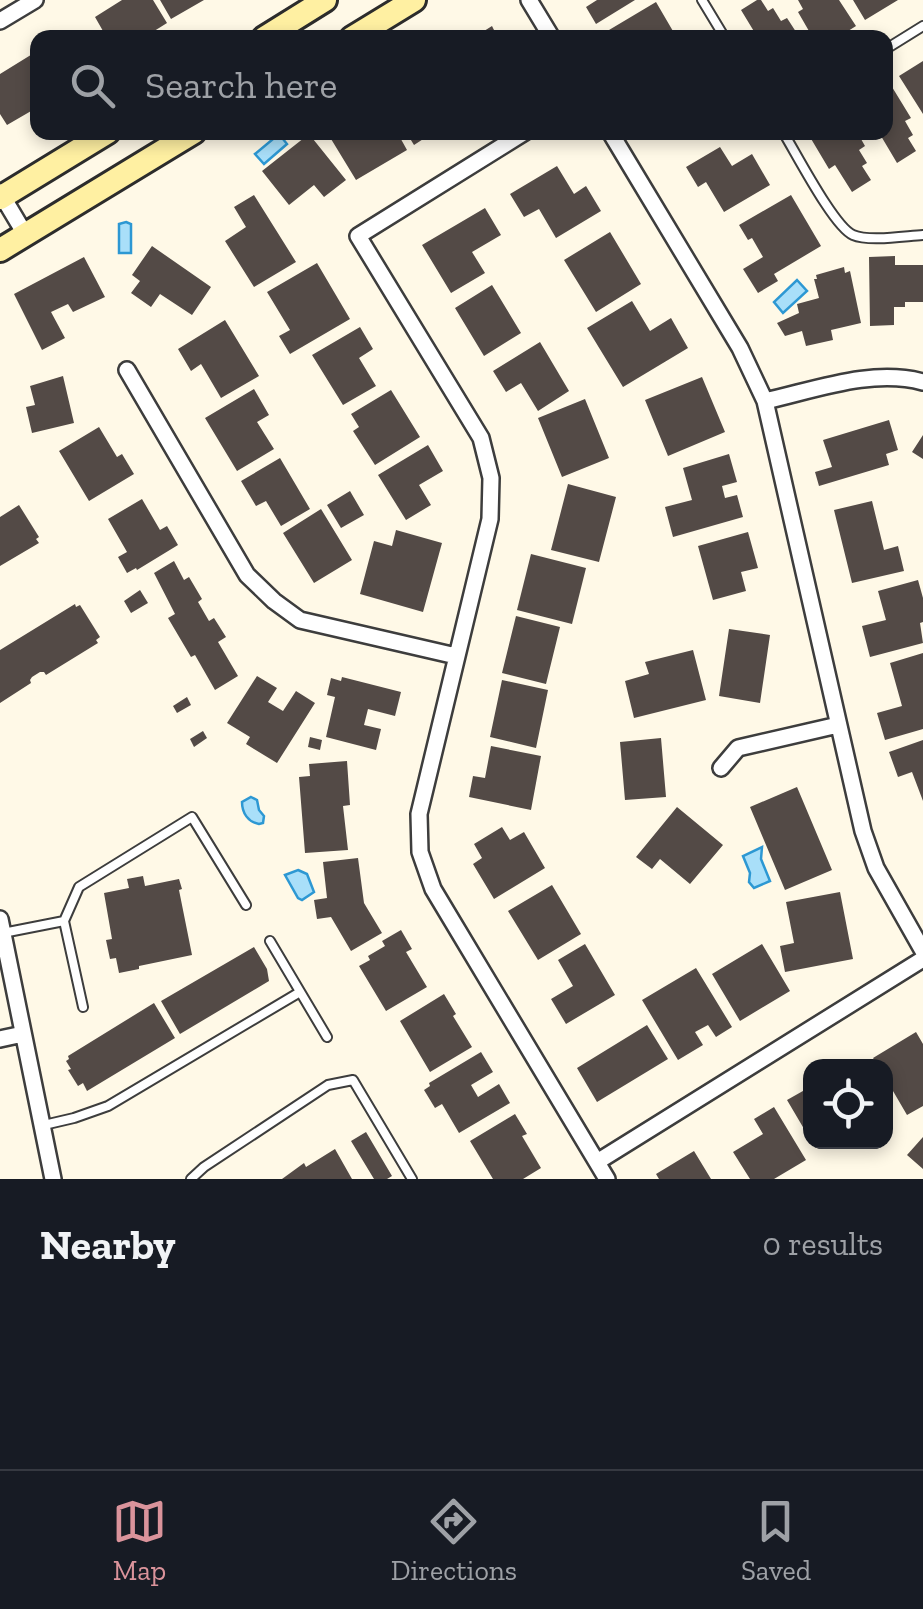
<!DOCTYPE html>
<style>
body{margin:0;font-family:"Zilla Slab",serif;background:#20242c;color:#f1f3f6}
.controls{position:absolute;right:30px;bottom:30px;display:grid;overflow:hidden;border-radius:20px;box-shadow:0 5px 15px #0003}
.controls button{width:90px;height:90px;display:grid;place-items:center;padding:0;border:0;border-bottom:2px solid #363941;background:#171b24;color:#f1f3f6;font:50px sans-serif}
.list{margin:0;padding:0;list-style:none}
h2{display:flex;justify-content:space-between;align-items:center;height:130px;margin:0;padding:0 40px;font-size:42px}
h2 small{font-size:32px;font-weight:400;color:#9ea1a6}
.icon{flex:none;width:55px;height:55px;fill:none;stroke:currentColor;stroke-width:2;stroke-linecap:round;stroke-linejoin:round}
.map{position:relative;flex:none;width:923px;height:1179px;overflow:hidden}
.search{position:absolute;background:#171b24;box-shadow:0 5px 15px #0003;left:30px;right:30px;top:30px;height:110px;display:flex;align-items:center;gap:25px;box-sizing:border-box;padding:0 35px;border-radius:20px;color:#9ea1a6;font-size:38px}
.sheet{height:290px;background:#171b24}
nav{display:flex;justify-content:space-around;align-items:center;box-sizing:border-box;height:140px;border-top:2px solid #363941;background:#171b24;font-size:28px;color:#9ea1a6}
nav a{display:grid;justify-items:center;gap:5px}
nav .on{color:#da939b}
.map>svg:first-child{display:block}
</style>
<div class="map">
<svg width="923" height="1179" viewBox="0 0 923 1179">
<rect width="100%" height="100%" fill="#fff9e7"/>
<path fill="#a9dff9" stroke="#2d98d3" stroke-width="2.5" d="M279 134 287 144 264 164 255 154Z
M126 222 131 224V253H119V224Z
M797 280 807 291 783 313 774 302Z
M251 797 257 800 259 810 264 816 263 823 259 824C248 822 242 813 242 802Z
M762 847 761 859 770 881 754 888 749 882 750 873 743 856Z
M298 870 307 874 314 892 302 900 298 898 285 875Z"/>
<path fill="#534a46" d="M122 0H153L167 23 143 38H107L95 17Z
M160 0H204L171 19Z
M597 0H635L596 24 586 7Z
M757 0H761L768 11 773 8 781 21 787 18 800 38H758L741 10Z
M798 0H839L856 26 837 38H813L798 12 803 9Z
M853 0H898L865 20Z
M656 2 677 38H606L604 34 609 30Z
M492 26 498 38H473Z
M34 53 38 59V107L7 125 0 114V74Z
M923 61V114L899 76Z
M889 82 911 118 905 121 913 135 908 138 916 151 897 163 881 136 875 140 870 132H886V84Z
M331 132H397L407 150 356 180 328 134Z
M406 132H434L414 145Z
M807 132H857L865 146 859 150 867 163 862 166 871 180 852 192 835 165 829 169Z
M309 134 346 180 324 197 314 185 289 205 262 171Z
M720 147 732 166 752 154 770 185 724 212 706 182 698 187 686 167Z
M557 166 574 194 586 186 601 211 556 238 539 209 524 217 510 194Z
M254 195 296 262 254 287 225 241 246 227 234 207Z
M791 195 821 246 774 274 778 281 758 293 743 269 763 257 752 238 748 240 739 225Z
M485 208 501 235 472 252 485 273 451 293 422 245Z
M610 232 641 284 596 312 564 260Z
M152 246 211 287 192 315 160 294 151 307 131 293 140 281 132 275Z
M895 256V265H923V302H905V307H894V325L870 326 869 257Z
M84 257 105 297 73 312 68 304 51 312 65 338 42 350 14 294Z
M317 263 350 319 290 354 279 336 290 330 267 292Z
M844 267 845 273 850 271 861 323 831 330 833 340 806 346 802 331 785 336 777 323 799 313 797 304 819 298 814 279H817L816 275Z
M492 285 521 333 484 356 455 308Z
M632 301 650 331 671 318 688 348 623 387 587 328Z
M225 320 259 376 221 398 201 364 191 371 178 349Z
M360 327 373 349 359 358 376 386 343 405 312 355Z
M540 342 569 391 538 411 521 383 506 392 493 371Z
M63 376 74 423 32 433 26 407 35 405 30 386Z
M702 377 725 432 668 456 645 400Z
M254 389 269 415 257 422 274 449 237 471 205 418Z
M391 390 420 437 375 465 353 431 359 427 351 414Z
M585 399 609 458 562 477 538 418Z
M889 420 898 450 886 454 889 465 819 486 815 472 832 467 823 440Z
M99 427 117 457 122 454 134 474 89 501 59 451Z
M923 435V459L912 452Z
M428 445 443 471 419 485 431 505 406 520 378 475Z
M729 454 737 482 722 486 725 498 737 495 743 517 673 537 665 507 692 500 683 468Z
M280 458 310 509 281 526 266 501 256 506 241 481Z
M568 484 616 497 599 562 551 550Z
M350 491 364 515 341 528 327 505Z
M142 499 160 530 167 526 178 545 137 570 136 568 127 573 118 557 127 552 108 519Z
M872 501 884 550 898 546 904 571 852 583 834 510Z
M19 505 39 537 36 539 39 543 0 566V517Z
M321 509 352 560 314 583 283 533Z
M396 530 442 543 423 612 360 594 374 541 392 546Z
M748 532 758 568 741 572 746 591 713 600 698 546Z
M531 554 586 568 572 624 517 610Z
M174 561 184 580 189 577 202 599 198 602 209 621 214 618 226 637 218 642 238 676 215 690 195 655 191 657 168 618 175 614 154 573Z
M918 580 923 598V622L920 623 923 643 870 657 862 626 886 620 878 591Z
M140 590 148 603 131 613 124 601Z
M75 604 76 607 80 605 100 637 96 640 98 643 46 675 44 672H40L32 677 30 680 31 683 0 703V650Z
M516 616 560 627 546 684 502 673Z
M729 629 770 635 760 703 719 696Z
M693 650 706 700 634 718 625 681 649 674 645 662Z
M923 653V729L885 740 877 713 902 706 890 663Z
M257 676 277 688 268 702 283 711 296 691 315 703 277 763 246 744 250 737 227 723Z
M342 677 401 692 395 716 368 709 364 725 381 729 376 750 326 737 335 697 327 695 331 678 341 681Z
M502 680 548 690 536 748 490 737Z
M187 697 191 705 177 713 173 706Z
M203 731 207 738 194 747 190 739Z
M310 737 322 740 320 750 308 747Z
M661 738 666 797 625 800 620 742Z
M923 740V801L912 772 898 777 889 752Z
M491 746 541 756 531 810 469 797 473 776 485 778Z
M347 761 350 805 343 806 348 850 305 853 299 777 310 776 309 764Z
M797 787 832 870 785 890 750 807Z
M677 807 723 845 690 884 660 859 652 869 636 857Z
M502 827 510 840 524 832 545 868 494 899 473 864 482 858 474 844Z
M358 858 364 903 382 933 351 951 331 917 317 919 314 900 327 898 323 862Z
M143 876 145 886 179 879 182 889 179 890 192 955 139 966V969L119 973 116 958 110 959 106 940 112 939 104 893 129 888 127 879Z
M552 885 581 934 538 960 508 911Z
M840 892 853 959 785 972 780 946 794 943 786 902Z
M401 930 412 949 406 952 427 987 386 1011 359 966 370 960 368 956 385 946 382 941Z
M585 944 615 995 566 1024 551 999 573 986 558 960Z
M762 944 790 991 740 1021 712 974Z
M254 947 267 969 269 981 180 1034 161 1001Z
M696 968 732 1027 716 1037 708 1025 695 1032 703 1045 678 1060 642 1000Z
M444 994 456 1014 453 1016 472 1047 430 1072 400 1021Z
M154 1003 175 1038 87 1091 83 1083 78 1086 68 1070 71 1069 66 1061 69 1059 68 1056Z
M647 1025 668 1059 597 1102 577 1068Z
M916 1032 923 1044V1106L907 1115 886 1079V1066H878L873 1058Z
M481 1052 493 1072 471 1085 478 1097 499 1084 510 1103 459 1133 442 1104 435 1108 424 1090 430 1086 429 1083Z
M810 1087V1139L787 1100Z
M774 1107 806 1160 774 1179H750L733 1152 763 1134 754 1119Z
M515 1114 527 1134 522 1136 541 1168 523 1179H493L470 1141Z
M366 1132 392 1176 387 1179H374L351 1141Z
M923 1137V1169L907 1155Z
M335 1149 352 1179H282L304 1163 306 1167Z
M694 1151 711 1179H659L656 1174Z"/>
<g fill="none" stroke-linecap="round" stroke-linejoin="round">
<defs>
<path id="lane" d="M702 0 725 38
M886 49 923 26
M783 132C796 153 834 227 853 235 869 242 905 236 923 235
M64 921 83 1007
M3 933 64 921 79 887 192 817 246 905
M270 941 327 1037
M44 1125 74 1118 108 1106 300 992
M191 1179 204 1167 328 1085 353 1080 412 1179"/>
<path id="street" d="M529 0 552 38
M0 21 35 0
M525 132 358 236 481 438 491 478 490 519 419 814 420 852 433 889 607 1179
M610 132 740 348 765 401 863 831 876 868 923 951
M0 192 25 234
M127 370 247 575 274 601 300 620 456 656
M765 401C815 390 872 368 923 382
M721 768 738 748 838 725
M0 919 53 1179
M0 1039 23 1034
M597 1162 923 959"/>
<path id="secondary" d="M264 38 325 0
M352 38 414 0
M0 198 108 132
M0 250 194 132"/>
</defs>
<use href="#lane" stroke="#3d3d3d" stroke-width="12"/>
<use href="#street" stroke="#3d3d3d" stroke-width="20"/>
<use href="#secondary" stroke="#2c2c2c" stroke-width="28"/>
<use href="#lane" stroke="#fff" stroke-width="8"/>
<use href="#street" stroke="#fff" stroke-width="15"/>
<use href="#secondary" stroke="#fff0a2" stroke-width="22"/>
</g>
</svg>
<div class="controls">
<button><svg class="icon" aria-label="locate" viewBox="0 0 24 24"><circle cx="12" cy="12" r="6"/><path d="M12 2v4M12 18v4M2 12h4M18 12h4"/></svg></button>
</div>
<div class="search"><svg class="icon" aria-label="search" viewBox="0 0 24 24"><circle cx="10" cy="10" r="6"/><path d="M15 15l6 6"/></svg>Search here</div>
</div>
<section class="sheet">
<h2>Nearby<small>0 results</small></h2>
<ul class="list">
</ul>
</section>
<nav>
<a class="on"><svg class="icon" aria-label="map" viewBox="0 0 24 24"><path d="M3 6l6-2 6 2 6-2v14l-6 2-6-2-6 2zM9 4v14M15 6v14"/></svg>Map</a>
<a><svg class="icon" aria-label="directions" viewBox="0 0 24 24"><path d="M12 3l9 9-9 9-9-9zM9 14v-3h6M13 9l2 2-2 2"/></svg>Directions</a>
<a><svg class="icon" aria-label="saved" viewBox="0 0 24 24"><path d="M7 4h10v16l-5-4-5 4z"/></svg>Saved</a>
</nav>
